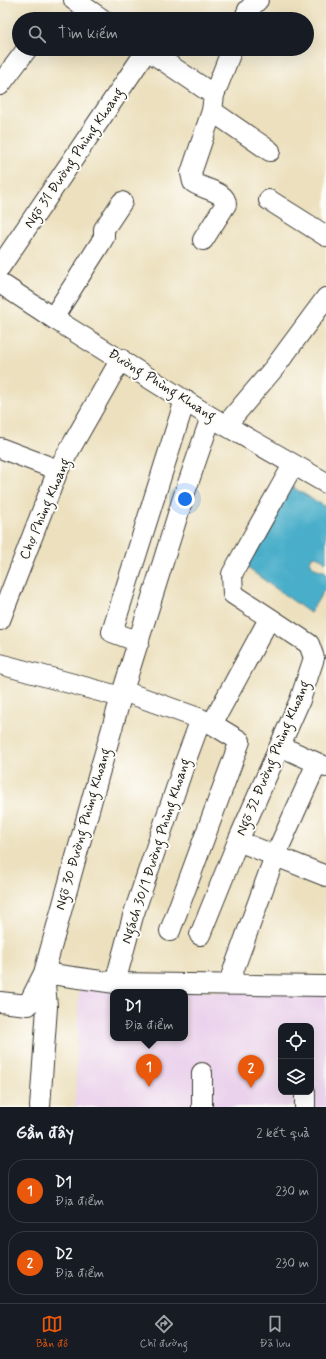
<!DOCTYPE html>
<html lang="vi">
<meta charset="utf-8">
<style>
body{margin:0;font-family:Mynerve,sans-serif;background:#242831;color:#f1f3f6}
.controls{position:absolute;right:12px;bottom:12px;display:grid;overflow:hidden;border-radius:8px;box-shadow:0 4px 16px #0002}
.controls button{width:36px;height:36px;display:grid;place-items:center;padding:0;border:0;border-bottom:1px solid #363941;background:#171b24;color:#f1f3f6;font:20px sans-serif}
.you{position:absolute;left:185px;top:499px;width:14px;height:14px;margin:-10px;border:3px solid #fff;border-radius:50%;background:#1a73e8;box-shadow:0 0 0 6px #1a73e833}
.badge{display:grid;place-items:center;width:26px;height:26px;border-radius:50%;background:#ea580c;color:#fff;font-size:13px;font-weight:700}
.pin{position:absolute;translate:-50% -33px;filter:drop-shadow(0 1px 2px #0008)}
.pin::after{content:'';position:absolute;top:21px;width:14px;height:12px;background:inherit;clip-path:polygon(0 0,100% 0,50% 100%)}
.popup{position:absolute;left:110px;top:989px;width:78px;height:52px;box-sizing:border-box;display:grid;place-content:center;border-radius:8px;background:#171b24;filter:drop-shadow(0 1px 3px #0005);font-size:13px;white-space:nowrap;color:#9ea1a6}
.popup b{font-size:15px;color:#f1f3f6}
.popup::after{content:'';position:absolute;left:50%;top:100%;margin-left:-8px;border:8px solid transparent;border-top-color:#171b24}
.list{margin:0;padding:0;list-style:none}
h2{display:flex;justify-content:space-between;align-items:center;height:52px;margin:0;padding:0 16px;font-size:17px}
h2 small{font-size:13px;font-weight:400;color:#9ea1a6}
.list li{display:grid;grid-template-columns:26px 1fr auto;gap:12px;align-items:center;box-sizing:border-box;height:64px;margin:0 8px 8px;padding:0 8px;border:1px solid #363941;border-radius:16px}
.list b{display:block;font-size:15px;white-space:nowrap}
.list p{margin:0;font-size:13px;white-space:nowrap;color:#9ea1a6}
.list em{font-size:13px;font-style:normal;color:#9ea1a6}
.icon{flex:none;width:22px;height:22px;fill:none;stroke:currentColor;stroke-width:2;stroke-linecap:round;stroke-linejoin:round}
.map{position:relative;flex:none;width:326px;height:1107px;overflow:hidden}
.search{position:absolute;background:#171b24;box-shadow:0 4px 16px #0002;left:12px;right:12px;top:12px;height:44px;display:flex;align-items:center;gap:10px;box-sizing:border-box;padding:0 14px;border-radius:22px;color:#9ea1a6;font-size:15px}
.sheet{height:196px;background:#171b24}
nav{display:flex;justify-content:space-around;align-items:center;box-sizing:border-box;height:56px;border-top:1px solid #363941;background:#171b24;font-size:11px;color:#9ea1a6}
nav a{display:grid;justify-items:center;gap:2px}
nav .on{color:#ea580c}
.map>svg:first-child{display:block}
</style>
<div class="map">
<svg width="326" height="1107" viewBox="0 0 326 1107">
<rect width="100%" height="100%" fill="#fdfcf7"/>
<filter id="ink" filterUnits="userSpaceOnUse"><feTurbulence type="fractalNoise" baseFrequency=".025" numOctaves="2"/><feDisplacementMap in="SourceGraphic" scale="8" xChannelSelector="R" yChannelSelector="G"/><feConvolveMatrix kernelMatrix="1 2 1 2 8 2 1 2 1" color-interpolation-filters="sRGB"/></filter>
<filter id="wash" filterUnits="userSpaceOnUse"><feTurbulence type="fractalNoise" baseFrequency=".012" numOctaves="4" result="noise"/><feDisplacementMap in="SourceGraphic" scale="16" xChannelSelector="R" yChannelSelector="G"/><feGaussianBlur stdDeviation="0.9" result="paint"/><feColorMatrix in="noise" values="0 0 0 0 0 0 0 0 0 0 0 0 0 0 0 0 0 1.4 0 .05"/><feComposite in="paint" operator="in"/></filter>
<g filter="url(#wash)">
<rect width="100%" height="100%" fill="#ece0be"/>
<path fill="#ead1ec" fill-rule="evenodd" d="M79 988 147 991 326 993V1107H75ZM113 992H185V1038H113ZM281 1026H311V1092H281Z"/>
<path fill="#4aaec9" stroke="#336572" d="M292 487 326 507V563C323 559 318 556 313 556L310 561C314 571 318 568 326 572V587L310 613 246 567Z"/>
</g>
<g filter="url(#ink)">
<g fill="none" stroke-linecap="round" stroke-linejoin="round">
<defs>
<path id="minor" d="M74 0 102 19
M244 19 248 10 258 0
M146 49 214 95
M0 85 27 49
M212 111 270 151
M269 200 326 236
M203 240 226 204C226 191 201 189 193 182L191 173 212 111 214 95 232 49
M0 267 147 50
M0 283 53 318 211 417 326 483
M53 318 100 244 104 237V229L122 202
M226 425 275 367 326 298
M0 448 58 470
M0 620 58 470 121 359
M139 642 112 632 185 400
M0 664 121 697
M123 691 201 719 212 724 240 741 170 931
M212 724 269 619
M280 746 326 767
M238 841 326 876
M200 935 238 841 300 700 314 658 309 644 233 594 232 574 293 465
M44 973 115 983 326 986
M115 983 133 916 184 765 201 719
M228 985 275 856 317 763
M0 1002 28 1005 44 973 100 770 121 697 183 498 211 417
M305 1092V1107
M40 1107 47 1007 44 973
M202 1107V1073"/>
</defs>
<use href="#minor" stroke="#3b3934" stroke-width="22"/>
<use href="#minor" stroke="#fff" stroke-width="20"/>
</g>
</g>
<g text-anchor="middle" dominant-baseline="central" stroke-width="4" stroke-linejoin="round" paint-order="stroke">
<g font-size="14" fill="#1c1c1c" stroke="#fdfcf7">
<text transform="translate(74 158) rotate(-56)">Ngõ 31 Đường Phùng Khoang</text>
<text transform="translate(162 385) rotate(32)">Đường Phùng Khoang</text>
<text transform="translate(45 509) rotate(-67)">Chợ Phùng Khoang</text>
<text transform="translate(273 758) rotate(-67)">Ngõ 32 Đường Phùng Khoang</text>
<text transform="translate(83 829) rotate(-74)">Ngõ 30 Đường Phùng Khoang</text>
<text transform="translate(156 851) rotate(-72)">Ngách 30/1 Đường Phùng Khoang</text>
</g>
</g>
</svg>
<div class="controls">
<button><svg class="icon" aria-label="locate" viewBox="0 0 24 24"><circle cx="12" cy="12" r="6"/><path d="M12 2v4M12 18v4M2 12h4M18 12h4"/></svg></button>
<button><svg class="icon" aria-label="layers" viewBox="0 0 24 24"><path d="M12 4l9 5-9 5-9-5zM3 14l9 5 9-5"/></svg></button>
</div>
<div class="you"></div>
<div class="pin badge" style="left:149px;top:1087px">1</div>
<div class="popup"><b>D1</b>Địa điểm</div>
<div class="pin badge" style="left:251px;top:1088px">2</div>
<div class="search"><svg class="icon" aria-label="search" viewBox="0 0 24 24"><circle cx="10" cy="10" r="6"/><path d="M15 15l6 6"/></svg>Tìm kiếm</div>
</div>
<section class="sheet">
<h2>Gần đây<small>2 kết quả</small></h2>
<ul class="list">
<li><span class="badge">1</span><div><b>D1</b><p>Địa điểm</p></div><em>230 m</em></li>
<li><span class="badge">2</span><div><b>D2</b><p>Địa điểm</p></div><em>230 m</em></li>
</ul>
</section>
<nav>
<a class="on"><svg class="icon" aria-label="map" viewBox="0 0 24 24"><path d="M3 6l6-2 6 2 6-2v14l-6 2-6-2-6 2zM9 4v14M15 6v14"/></svg>Bản đồ</a>
<a><svg class="icon" aria-label="directions" viewBox="0 0 24 24"><path d="M12 3l9 9-9 9-9-9zM9 14v-3h6M13 9l2 2-2 2"/></svg>Chỉ đường</a>
<a><svg class="icon" aria-label="saved" viewBox="0 0 24 24"><path d="M7 4h10v16l-5-4-5 4z"/></svg>Đã lưu</a>
</nav>
